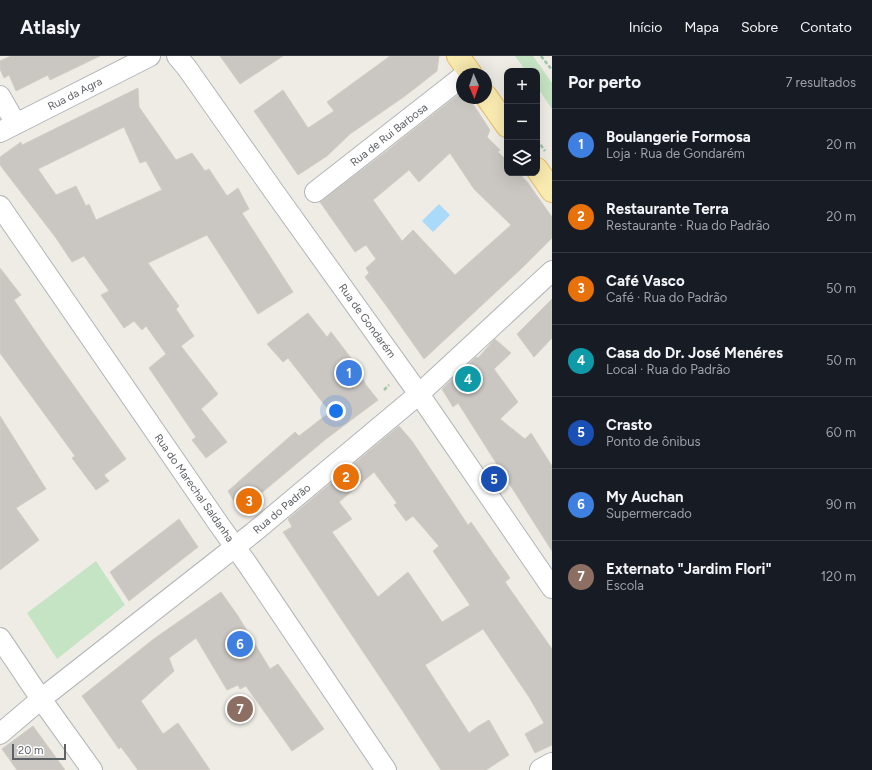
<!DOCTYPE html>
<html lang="pt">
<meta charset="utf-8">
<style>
body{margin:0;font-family:Figtree,sans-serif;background:#20242c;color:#f1f3f6}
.controls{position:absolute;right:12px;top:12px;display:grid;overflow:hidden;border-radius:8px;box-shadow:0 4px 16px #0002}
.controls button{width:36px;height:36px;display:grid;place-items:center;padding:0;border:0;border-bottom:1px solid #363941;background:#171b24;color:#f1f3f6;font:20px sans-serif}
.compass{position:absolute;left:456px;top:12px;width:36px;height:36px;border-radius:50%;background:#171b24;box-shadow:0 4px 16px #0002;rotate:178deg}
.scale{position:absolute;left:12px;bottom:10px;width:54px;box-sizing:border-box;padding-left:4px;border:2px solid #5d6064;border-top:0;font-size:11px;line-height:14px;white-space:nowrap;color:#5d6064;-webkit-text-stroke:3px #fff;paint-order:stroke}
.you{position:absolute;left:336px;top:355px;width:14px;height:14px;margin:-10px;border:3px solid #fff;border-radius:50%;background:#1a73e8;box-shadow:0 0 0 6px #1a73e833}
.badge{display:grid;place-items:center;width:26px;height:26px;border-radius:50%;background:#1a73e8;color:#fff;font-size:13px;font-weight:700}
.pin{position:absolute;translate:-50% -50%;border:2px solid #fff;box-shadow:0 1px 4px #0006}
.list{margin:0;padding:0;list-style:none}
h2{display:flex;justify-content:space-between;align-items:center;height:52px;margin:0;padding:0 16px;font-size:17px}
h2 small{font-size:13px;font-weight:400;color:#9ea1a6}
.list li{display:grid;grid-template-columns:26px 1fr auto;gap:12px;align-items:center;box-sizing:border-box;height:72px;padding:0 16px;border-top:1px solid #363941}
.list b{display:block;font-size:15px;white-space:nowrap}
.list p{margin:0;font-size:13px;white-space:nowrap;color:#9ea1a6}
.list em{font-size:13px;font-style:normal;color:#9ea1a6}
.icon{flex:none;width:22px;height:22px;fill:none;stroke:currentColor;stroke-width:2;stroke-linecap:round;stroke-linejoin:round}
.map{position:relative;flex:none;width:552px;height:714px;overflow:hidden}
header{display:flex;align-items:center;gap:24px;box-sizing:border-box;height:56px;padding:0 20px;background:#171b24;border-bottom:1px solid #363941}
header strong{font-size:19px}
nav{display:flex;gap:22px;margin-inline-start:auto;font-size:14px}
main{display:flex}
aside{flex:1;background:#171b24}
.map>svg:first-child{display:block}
</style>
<header>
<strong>Atlasly</strong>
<nav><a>Início</a><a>Mapa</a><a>Sobre</a><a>Contato</a></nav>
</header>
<main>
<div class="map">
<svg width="552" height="714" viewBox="0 0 552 714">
<rect width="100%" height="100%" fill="#eeece5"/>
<path fill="#c5e4c3" d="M515 0H533L552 27V53L537 31V15H526Z
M96 505 125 549 57 603 27 557Z"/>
<path fill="#aadaf9" d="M439 148 450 159 433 176 422 165Z"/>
<path fill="#cac6c2" stroke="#d2cdc4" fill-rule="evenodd" d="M11 0H100L50 24 48 19 16 35 9 19 4 22 0 13V5Z
M220 0H283L240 28Z
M390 0H439L437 15 405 40 350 78 327 100 298 119 254 55 283 34 308 72 334 55 327 46Z
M138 32 139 51 176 104 192 97 205 115 209 113 227 140 238 132 249 153 242 157 293 236 258 258 207 179 148 207 179 250 176 253 194 280 181 290 218 338 201 353 227 386 206 402 192 384 196 381 149 312 166 298 146 270 142 274 134 265 124 272 101 239 109 235 84 200 72 206 56 182 0 109V101L21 86 22 89ZM124 71 140 107 146 105 162 134 96 164 89 148 86 150 76 130 56 139 38 113Z
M462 36V42H469L490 74 487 81 500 94 498 96 507 105V117H519L528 127 552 161V182L523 211 424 303 388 252 365 221 369 217 366 212 376 203 366 189 355 196 320 146 392 91 398 86ZM450 97 474 133 511 169 455 219 413 174 402 185 373 144 409 114 419 126Z
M0 212 21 239 14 244 44 288 126 403 104 419 109 425 96 434 72 402 75 400 0 297Z
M552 243V282L534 301 517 278Z
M308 257 327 281 331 276 354 306 366 329 378 344 326 383 240 455 228 435 295 376 299 380 330 356 288 302 283 306 267 288Z
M495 283 511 297 494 313 518 346 500 363 525 383 531 377 552 410V495L458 347 453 351 442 333 476 301 478 302Z
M0 360 46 433 16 452 39 484 0 514Z
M399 370 412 385 468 469 471 466 510 522 505 526 552 593V689L535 697 525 678 544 667 529 641 483 573 425 609 469 677 477 671 489 664 509 699 486 714H441L400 651 283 476 292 471 288 463ZM374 416 397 447 394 449 406 465 413 460 439 490 433 495 470 549 442 566 408 516 378 541 332 476 352 463 339 446Z
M179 463 198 491 129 545 110 516Z
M221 536 238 560 270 613 278 608 324 673 292 695 246 630 240 633 238 629 227 634 196 582 169 602 174 615 141 645 163 678 178 667 210 714H138L121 691 119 693 82 640 155 582Z
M33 670 65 714H17L2 693Z"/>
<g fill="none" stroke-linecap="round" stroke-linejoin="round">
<defs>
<path id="street" d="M177 0 187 12 275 137 419 338 552 532
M0 40 16 68
M0 76 150 0
M315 136 462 21
M0 150 218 467 248 509 386 714
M0 582 41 643 92 714
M0 678 41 643 254 476 419 338 552 215"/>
<path id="secondary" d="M541 714 552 708"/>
<path id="primary" d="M458 0 471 18
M486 40 507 70
M537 113 552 135"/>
</defs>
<use href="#street" stroke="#b2b5b9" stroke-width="22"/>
<use href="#secondary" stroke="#b1b4b9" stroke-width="24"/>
<use href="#primary" stroke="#e7bd65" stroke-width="24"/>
<path stroke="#9dc5a6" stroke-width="2.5" stroke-dasharray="4 2" stroke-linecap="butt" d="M541 0 552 14
M537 84 545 95
M384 334 389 329"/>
<use href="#street" stroke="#fff" stroke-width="20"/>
<use href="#secondary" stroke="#fff" stroke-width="22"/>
<use href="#primary" stroke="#f9eaaf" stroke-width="22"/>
</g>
<g text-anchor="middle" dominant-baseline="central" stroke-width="3.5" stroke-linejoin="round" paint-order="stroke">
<g font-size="11" fill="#5d6064" stroke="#fff">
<text transform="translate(75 38) rotate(-27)">Rua da Agra</text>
<text transform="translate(389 79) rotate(-38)">Rua de Rui Barbosa</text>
<text transform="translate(367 265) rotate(54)">Rua de Gondarém</text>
<text transform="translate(194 432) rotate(55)">Rua do Marechal Saldanha</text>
<text transform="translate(282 453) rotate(-40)">Rua do Padrão</text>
</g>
</g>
</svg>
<div class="controls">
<button>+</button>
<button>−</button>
<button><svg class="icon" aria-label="layers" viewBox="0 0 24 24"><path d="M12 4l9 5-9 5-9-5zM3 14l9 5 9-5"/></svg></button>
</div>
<svg class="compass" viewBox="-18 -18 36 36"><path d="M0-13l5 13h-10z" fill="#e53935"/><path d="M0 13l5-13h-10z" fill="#9ea1a6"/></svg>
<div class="scale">20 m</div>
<div class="you"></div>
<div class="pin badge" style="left:349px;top:317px;background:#3f7fe0">1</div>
<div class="pin badge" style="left:346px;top:421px;background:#e8710a">2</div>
<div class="pin badge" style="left:249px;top:445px;background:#e8710a">3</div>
<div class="pin badge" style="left:468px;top:323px;background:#0f9aa8">4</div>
<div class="pin badge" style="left:494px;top:423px;background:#1a4fb4">5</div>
<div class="pin badge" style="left:240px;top:588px;background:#3f7fe0">6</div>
<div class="pin badge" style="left:240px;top:653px;background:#8d6e63">7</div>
</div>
<aside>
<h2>Por perto<small>7 resultados</small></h2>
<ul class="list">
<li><span class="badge" style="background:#3f7fe0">1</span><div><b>Boulangerie Formosa</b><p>Loja · Rua de Gondarém</p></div><em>20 m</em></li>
<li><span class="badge" style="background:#e8710a">2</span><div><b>Restaurante Terra</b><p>Restaurante · Rua do Padrão</p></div><em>20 m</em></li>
<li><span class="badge" style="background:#e8710a">3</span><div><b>Café Vasco</b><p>Café · Rua do Padrão</p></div><em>50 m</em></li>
<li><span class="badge" style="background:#0f9aa8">4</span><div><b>Casa do Dr. José Menéres</b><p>Local · Rua do Padrão</p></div><em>50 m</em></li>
<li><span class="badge" style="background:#1a4fb4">5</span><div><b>Crasto</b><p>Ponto de ônibus</p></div><em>60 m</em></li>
<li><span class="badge" style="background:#3f7fe0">6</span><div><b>My Auchan</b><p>Supermercado</p></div><em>90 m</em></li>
<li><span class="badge" style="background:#8d6e63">7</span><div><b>Externato &quot;Jardim Flori&quot;</b><p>Escola</p></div><em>120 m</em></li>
</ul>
</aside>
</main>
